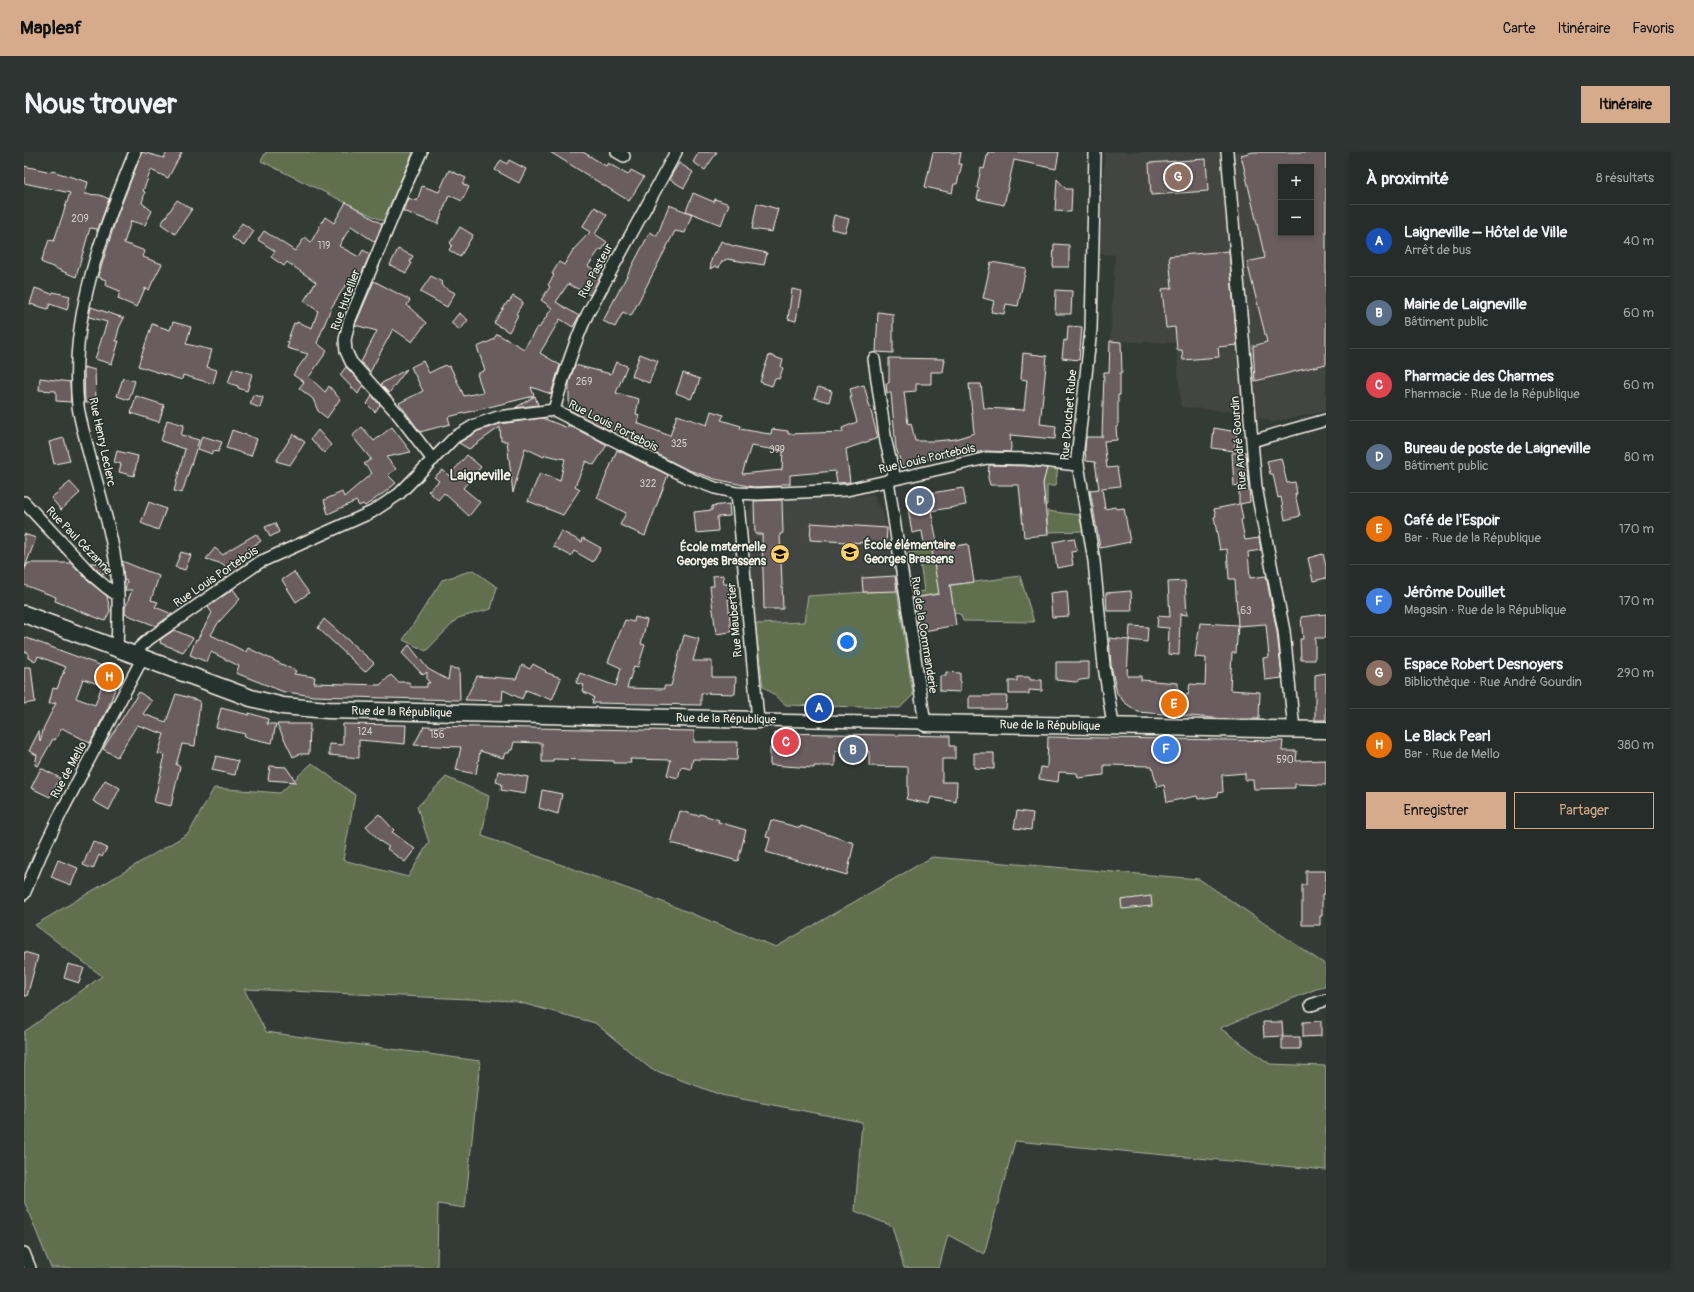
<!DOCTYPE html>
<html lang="fr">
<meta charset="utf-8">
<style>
body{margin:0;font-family:Pangolin,sans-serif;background:#2e3431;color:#f1f3f6}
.controls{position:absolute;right:12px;top:12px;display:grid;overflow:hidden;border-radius:0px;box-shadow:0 2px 6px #0003}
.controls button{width:36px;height:36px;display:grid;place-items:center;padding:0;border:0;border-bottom:1px solid #424846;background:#262c29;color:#f1f3f6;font:20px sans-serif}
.you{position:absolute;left:823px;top:490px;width:14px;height:14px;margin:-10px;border:3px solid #fff;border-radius:50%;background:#1a73e8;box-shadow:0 0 0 6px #1a73e833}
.badge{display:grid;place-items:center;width:26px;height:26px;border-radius:50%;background:#d6ab8b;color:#fff;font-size:13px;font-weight:700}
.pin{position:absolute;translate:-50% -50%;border:2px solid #fff;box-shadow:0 1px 4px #0006}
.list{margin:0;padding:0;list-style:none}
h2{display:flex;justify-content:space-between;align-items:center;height:52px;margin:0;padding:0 16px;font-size:17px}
h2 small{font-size:13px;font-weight:400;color:#a4a7a8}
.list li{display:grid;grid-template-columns:26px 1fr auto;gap:12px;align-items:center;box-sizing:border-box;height:72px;padding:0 16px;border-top:1px solid #424846}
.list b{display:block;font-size:15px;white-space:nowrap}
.list p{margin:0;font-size:13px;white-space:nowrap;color:#a4a7a8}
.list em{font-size:13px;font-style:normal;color:#a4a7a8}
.actions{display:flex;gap:8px;padding:12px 16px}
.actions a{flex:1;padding:9px 0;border:1px solid #d6ab8b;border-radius:0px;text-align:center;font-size:14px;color:#d6ab8b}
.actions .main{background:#d6ab8b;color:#111}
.map{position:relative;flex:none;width:1302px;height:1116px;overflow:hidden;border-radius:0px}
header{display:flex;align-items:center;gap:24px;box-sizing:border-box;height:56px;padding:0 20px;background:#d6ab8b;color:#111}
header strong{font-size:19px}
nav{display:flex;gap:22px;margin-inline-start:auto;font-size:14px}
.intro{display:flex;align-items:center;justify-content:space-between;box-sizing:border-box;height:96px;padding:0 24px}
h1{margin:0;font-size:28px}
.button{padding:10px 18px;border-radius:0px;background:#d6ab8b;color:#111;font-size:14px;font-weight:700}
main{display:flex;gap:24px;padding:0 24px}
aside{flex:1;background:#262c29;border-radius:0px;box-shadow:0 2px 6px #0003}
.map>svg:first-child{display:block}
</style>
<header>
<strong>Mapleaf</strong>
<nav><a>Carte</a><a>Itinéraire</a><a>Favoris</a></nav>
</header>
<div class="intro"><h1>Nous trouver</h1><a class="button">Itinéraire</a></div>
<main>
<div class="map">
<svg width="1302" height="1116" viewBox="0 0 1302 1116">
<rect width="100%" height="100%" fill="#333b37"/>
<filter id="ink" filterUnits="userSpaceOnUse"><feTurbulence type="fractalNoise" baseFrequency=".025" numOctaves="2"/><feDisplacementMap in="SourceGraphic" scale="8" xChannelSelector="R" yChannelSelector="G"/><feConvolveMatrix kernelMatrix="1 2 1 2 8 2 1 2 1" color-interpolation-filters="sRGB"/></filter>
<g filter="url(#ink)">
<path fill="#434543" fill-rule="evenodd" d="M1081 0H1302V259L1249 270 1218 261 1157 255 1152 191 1086 189 1091 103 1075 102ZM1257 15H1287V81H1257Z
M851 343 852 351 859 359 863 376 873 438 784 444 780 470 731 472 724 361 730 349Z"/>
<path fill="#606f50" stroke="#aab09c" d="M242 0H389L359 69 237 9Z
M1023 316 1034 317 1031 334H1023V353L1021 354 1019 331Z
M1023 359 1055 363 1059 379 1024 380Z
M908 398 914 435 996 424 1010 470 939 469 937 463 930 460 915 441 890 446 889 441 900 439 896 410 885 412 883 401Z
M449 418 473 435 467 457 434 466 402 499 379 488 418 428Z
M873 438 889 543 876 556 762 553 739 534 731 472 780 470 784 444Z
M288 611 331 643 319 708 384 725 405 690 393 655 422 625 465 644 458 684 621 743 752 795 908 705 1175 727 1302 813V833L1196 876 1246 912 1302 914V1018L991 989 960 1102 924 1083 915 1116H880L868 1074 831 1059 838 970 697 943 627 917 571 871 490 849 220 837 242 880 456 909 441 1056 414 1052 413 1116H27L0 1049V880L78 824 11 773 165 681 190 636 256 641Z"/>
<path fill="#695d5f" stroke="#f4f1e8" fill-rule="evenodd" d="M118 0 140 6 143 0H158L144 26 127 18 119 39 121 40 118 51 128 59 121 73 107 69 100 91 121 99 119 105 138 112 129 129 125 138 121 136 113 155 94 147 96 139 81 133 82 128 74 125 93 64Z
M526 0H559L582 14 584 11 604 23 607 18 620 25 605 49Z
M675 0H693L681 18 669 10Z
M909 0H937L935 12H938L933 32H930L928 41 901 35Z
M964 0H1035L1032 17 990 8 980 53 953 47 955 37 953 36 957 16 960 17Z
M1229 0H1302V212L1231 229 1229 194 1243 190 1223 110 1241 106 1217 3ZM1257 15H1287V81H1257Z
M1182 7 1184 39 1127 43 1125 11Z
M477 8 483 12 485 8 502 17 495 31 471 18Z
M655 11 669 20 660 36 645 27Z
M0 14 27 20 28 19 64 30 61 42 76 43 85 47 73 80V77L66 76 52 125 17 110 25 88 30 89 46 41 0 31Z
M425 18 442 26 439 32 445 35 438 49 425 43 414 72 379 59 384 46 393 49 398 34 415 40Z
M1033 27 1042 37H1048L1047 60 1031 59Z
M669 41 690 50 691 47 705 52 697 73 662 59Z
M153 48 168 57 151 82 137 72Z
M322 50 358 72 351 90 327 74 315 94 335 105 339 98 346 102 331 137 323 131 307 156 293 191 303 199 285 225 301 240 305 234 316 247 303 266 294 259 289 247 275 236 280 230 269 223 284 202 263 196 265 190H263L270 171 272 172 273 170 288 176 294 159 280 149 292 130 263 110 260 114 247 105 251 99 234 88 240 79 271 99 281 85 287 90 301 65 310 71Z
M733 51 754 57 748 80 728 77Z
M645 53 668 62 661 81 651 79 607 164 599 160 591 175 579 169 626 80 633 84Z
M571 55 583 63 571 82 583 90 578 98 576 97 564 114 578 122 566 143 544 132 532 150 555 164 549 175 536 167 516 201 536 213 527 242 507 235 510 244 424 265 426 272 396 280 375 251 399 239 387 215 399 209 405 221 421 213 423 215 426 214 440 244 459 240 453 222 461 218 453 195 469 188 473 182 500 197 513 175 515 176 528 156 517 148 526 135 524 133 530 123 528 122 535 110 540 113 549 98 566 80 558 75Z
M810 63 825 67 821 80 807 77Z
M218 71 230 79 220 94 208 86Z
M436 75 449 83 436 105 425 98 428 93 426 91Z
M697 89 709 94 743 101 740 113 703 107 697 110 695 116 691 114 686 117 687 113 686 112 690 100 692 101Z
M1030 92 1045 93V115H1029Z
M374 97 389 104 386 110 388 111 382 121 366 113Z
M1205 99 1213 193 1194 195 1195 205 1159 208 1158 198H1153L1151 175 1142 176 1138 137 1148 136 1145 104Z
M967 110 1002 116 994 154 982 152 980 162 967 160 970 149 959 146Z
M407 124 418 130 417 133 431 141 423 155 396 140Z
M350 129 386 148 383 153 402 171 388 190 369 177 346 220 337 210 353 179 331 173Z
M11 136 28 142 29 140 46 144 43 158 26 152 24 157 6 152Z
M768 137 777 139 772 169 764 167Z
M1032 138 1048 139 1047 162H1031Z
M489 144 499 150 492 162 494 163 485 180 470 171 484 149 485 150Z
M67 155 100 166 95 176 92 189H95L88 212 71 207 83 170 65 165Z
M854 160 869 162V201L852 200Z
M435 161 444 168 436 178 427 171Z
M149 170 167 175 162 192 188 198 183 215 193 218 189 232 159 223 158 228 114 214 128 172 146 178Z
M1044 174 1058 175 1055 208 1038 206 1040 188 1043 189Z
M1086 189 1097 190 1098 221H1096V243H1094V275H1092L1093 288 1080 289 1083 316 1093 315 1096 334 1078 336 1081 357 1091 355 1092 357 1100 356 1106 390 1076 396 1066 338 1075 337 1071 310 1062 309 1061 297 1062 285H1078L1080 220H1085Z
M999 201 1023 204 1016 272 1032 274 1031 287 986 283 987 296 986 300 962 299 899 308 878 314 872 296 867 241H863L862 231H865V206L921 207 919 220H907V232H892V239L880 240 884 272 887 271 891 289H912L932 287 950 281 945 232H957L960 256 1000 258 1003 228 997 227Z
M616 202 634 209 625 231 608 224Z
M745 203 759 208 757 215 759 216 755 227 751 226 748 234 736 230Z
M592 210 603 214 592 241 615 247 612 262 615 263 613 271 646 284 653 263 683 273 687 259 700 263 697 268 717 274 716 277 739 281 747 282 748 277 764 279V282L819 280 818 276 833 270 826 245H828L826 237 840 233 854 286 822 297 826 330 813 331 811 319 766 323V332H757V334L729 335 691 327 662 317 598 284 600 280 593 277 591 281 545 258V231L551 213 587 222ZM727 294 759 299 758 318 718 322Z
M60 215 71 218 72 250 61 251Z
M322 215 339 233 334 242 316 223Z
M209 216 228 222 223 239 214 236V234L204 231Z
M383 217 365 241 357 233 358 231Z
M659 221 676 227 671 241 670 240 667 247 652 241Z
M16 226 46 230 47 250 32 249V239L15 238Z
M99 226 111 229 105 248 93 244Z
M794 235 808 239 805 250 790 246Z
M229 243 239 245 236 256 226 252Z
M112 244 140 253 135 270 107 261Z
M348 244 356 253 351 260 343 252Z
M511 244 514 253 491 256Z
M518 266 544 276V273L583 293 570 313 562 309 551 334 556 337 539 363 504 349 516 321 536 329 541 307 521 303 520 305 501 296 489 341 483 289H477L476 275 445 297 435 291 454 279 476 272Z
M143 268 160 273 157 283 175 288 158 341 150 339 161 297 137 289Z
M338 275 350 289 368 275 387 300 362 305 372 317 364 323 372 331 361 340 341 354 339 352 335 354 332 349 304 362 300 348 318 340 320 345 348 321 340 312 347 307 328 284Z
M1190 276 1213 280 1210 299 1188 296Z
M208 278 233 287 227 304 202 296Z
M294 278 307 293 300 301 287 287Z
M269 282 281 290 266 313 252 309Z
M178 284 198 290 194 300 189 299 188 302 174 297Z
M40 286 46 309 30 312 25 290Z
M593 298 644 323 621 384 596 373 602 361 573 346Z
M93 299 114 304 110 324 95 320 97 312 90 310Z
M1222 300 1226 350 1216 352 1219 367 1217 368 1221 388 1235 386 1237 398 1224 400 1226 426 1242 424 1253 480 1258 526 1241 528 1239 506 1245 505 1242 472 1214 474 1211 427H1205L1203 397 1196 398 1190 365 1192 364 1190 357 1215 352V333L1210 334 1208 301Z
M443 303 457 315 439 336 456 350 445 364 420 341 414 348 404 339 415 329 410 325 419 318 425 324Z
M1257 306 1263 331 1271 330 1273 342H1271L1276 364 1261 368 1257 345 1254 346 1249 322H1246L1243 309Z
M965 313 1002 314 1023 316 1019 331 1024 383 1000 385 995 333H966L964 326Z
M46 330 56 341 37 358 27 346Z
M939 336 942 353 907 359 913 390 900 392 898 379 888 381 883 350H887L891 345 901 342Z
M758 348 759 381 756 382 759 457H740L738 382H731L730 349Z
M125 350 142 357 134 378 117 371Z
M705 352 706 364 693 365 694 379 672 381 670 360 688 358V354Z
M251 371 255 380 246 385 241 375Z
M787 371 863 376 862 392 786 388Z
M537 379 558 390 559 386 577 396 569 410 550 399 547 404 529 394Z
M0 382 12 386 1 415H0Z
M232 382 237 389 215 403 216 404 209 411 214 417 206 414 203 416 199 412 182 407 191 396 199 403 205 398Z
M1050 386 1053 399 1047 400 1049 413 1033 416 1029 390Z
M944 392 950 430 926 433 932 473 895 480 890 446 915 442 908 398Z
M157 400 167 403 161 418 151 415Z
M1299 402 1302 414V426L1289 429 1284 406Z
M98 409 135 424 127 448 134 450 131 455 148 462 132 474 101 462V456L108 438H101L103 429 100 428Z
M4 411H48L64 429 83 444 86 459 81 469 31 449 32 445 0 433V419Z
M66 411H85L86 423 78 421V423Z
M270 420 285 441 272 450 258 428Z
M699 423 700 432H705L706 447H704L707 480 692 482 686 434H690L689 424Z
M871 424 873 439 839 440 838 426Z
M1161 429 1163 463 1156 462 1155 503 1144 502 1145 476 1133 475 1134 464 1146 465 1144 430Z
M209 437 216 447 194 471 187 483 222 500 224 496 272 519 270 522 291 525 290 531 356 533 367 523 374 530H385L387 535H403V531H406L403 528V520L399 523 378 501 385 493 404 517 424 528 426 516 435 517 436 548 289 544 269 541 260 540 212 521 215 514 187 500 183 510 166 503 172 487 173 488 188 461 184 455Z
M1043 439 1045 464 1028 465 1026 441Z
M1107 439 1108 459H1083L1082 441Z
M1302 462V486H1291V508H1277L1276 487H1279L1277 465Z
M611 465 623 468 617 492 621 493 614 515 610 514 603 536 640 537V534H647L660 483 675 487 669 509H688V525H712L711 542 677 541V553L568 551 570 545 558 539 560 533 552 531 556 521 592 534 597 516 584 510 601 468 610 470Z
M300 467 350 511 341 520 294 476Z
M1176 471 1214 473 1212 501H1208L1206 538 1236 540 1235 567H1203L1114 560 1100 550 1093 541 1087 513 1085 486 1105 488 1103 524H1117V528L1154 531V542L1164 543 1166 532 1181 533 1182 506 1171 505Z
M1106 474 1124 475 1123 490 1105 488Z
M150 478 169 486 159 500 136 491 137 487Z
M0 485 97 521 84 556 66 591 38 576 31 588 29 587 14 614 11 613 13 603 5 599 15 579 16 590 20 575 32 551 25 552 29 536 33 537 39 521H41L39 520 42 515 14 504 12 509 4 506V500H0ZM59 527 78 533 71 553 52 546Z
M1032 510H1065V527L1056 528 1052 530 1032 528Z
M509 512 522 519 521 520 537 526 528 548 502 538 498 547 479 538 478 549 441 548 453 524 492 527 498 513 506 517Z
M0 515H7L11 550 0 552Z
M922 520 936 521V540L916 539V524H922Z
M1302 521V568H1291V523Z
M993 525H1006V528H1018V539L1005 538V542H985V529H993Z
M115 540 128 549 119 562 142 570 152 542 176 549 171 594 158 592 152 613 156 614 147 654 130 650 141 603 134 602 140 582 113 573 93 605 79 597Z
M945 544H983L982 557H945Z
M197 556 225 563V561L244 567 243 572H252L248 591 220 585 221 582 192 575Z
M253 572H286L285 602H276L269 605Z
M319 572 382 573 381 592 335 588V606L305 603V592L319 593Z
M400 574 670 579V590H714L713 608 669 607 667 617 657 615 654 626 643 623 647 608 606 607 607 611H590V609L529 607V610H518V591L490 590 488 598H486L485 601H481L479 606 456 599 452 622 432 618 437 595 390 593Z
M751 581 926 584V594H931V607H918V630H933L932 650 907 645 905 652 882 647 884 641V615L845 614V599H811V614H790V616L746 613V596H751Z
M1024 585 1259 589 1258 599H1273L1272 609 1302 608V633L1271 632V636L1230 637 1229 628H1221V621L1198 623 1199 640 1194 641V644L1174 647 1173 644 1143 650 1140 633 1133 635 1128 614 1080 613V623L1054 626 1053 621 1035 620 1034 630 1015 627 1017 615 1023 616Z
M950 601H970V617L950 616Z
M192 604 214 609 211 623 188 618Z
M246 614 262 615 272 630 244 628Z
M17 616 36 626 26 645 7 636Z
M474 619 504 625 501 642 477 638 478 632 472 630Z
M81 628 96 636 85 658 69 649Z
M518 638 538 642 534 662 515 656Z
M656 659 675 664 676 662 695 668 694 670 722 678 714 709 647 691Z
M993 659 1009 661 1007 678 990 676Z
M355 662 370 678 368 680 391 697 381 710 363 697 365 695 357 690 342 674Z
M747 668 776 676 777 674 830 691 823 723 742 700 746 686 742 685Z
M69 689 83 696 78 705 75 703 69 717 59 713Z
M34 708 54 716 47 733 27 725Z
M1282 719H1302L1301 742H1298V764H1296V773H1278V733H1282Z
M1127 744 1128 754 1098 757 1097 748Z
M0 800 14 804 3 844H0Z
M44 812 60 816 55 831 40 826Z
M1297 869V884L1279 885V870Z
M1239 870H1258L1259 884 1240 885Z
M1258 885H1276V897H1258Z"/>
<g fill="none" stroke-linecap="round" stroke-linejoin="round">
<defs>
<path id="street" d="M397 0 378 42 325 170 321 188 322 199 327 210 373 261 409 308
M593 0 600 4
M1071 0 1067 177 1053 306 1070 409 1080 514 1089 573
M1203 0 1232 335 1260 479 1270 578
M850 207 862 290 871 327
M530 258C539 226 549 194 563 163L652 0
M1228 289 1302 268
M713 341 734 568 901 571 864 328
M0 350 69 424 82 435 93 443
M93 498C94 466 96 432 90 401 84 367 73 332 64 298 61 284 56 269 54 254 45 165 78 81 111 0
M111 504 116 495 125 487 236 410 348 360 375 342 431 285 451 273 474 265 530 258 667 327 691 336 713 341 734 342 823 338 963 306 1002 307 1053 313
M0 742 17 702 37 661 118 507
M1287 853 1302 848
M0 1101 6 1116"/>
<g id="secondary">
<path id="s1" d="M0 462 227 546 259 554 304 558 734 568"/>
<path id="s2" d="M901 571 1302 578"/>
</g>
</defs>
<use href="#street" stroke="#f4f1e8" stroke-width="14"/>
<use href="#secondary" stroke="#f4f1e8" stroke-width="19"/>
<use href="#street" stroke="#26332d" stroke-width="11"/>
<use href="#secondary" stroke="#26332d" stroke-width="16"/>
</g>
</g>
<defs>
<symbol id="school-disc" viewBox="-11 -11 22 22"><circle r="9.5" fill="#ffd166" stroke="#26332d"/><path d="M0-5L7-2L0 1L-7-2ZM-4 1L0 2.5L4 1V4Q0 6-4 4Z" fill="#111"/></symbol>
</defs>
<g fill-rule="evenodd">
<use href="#school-disc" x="815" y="389" width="22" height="22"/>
<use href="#school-disc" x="745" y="391" width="22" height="22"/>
</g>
<g text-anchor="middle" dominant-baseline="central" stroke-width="3" stroke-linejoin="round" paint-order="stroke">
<g font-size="10" fill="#d1ccc6">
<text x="56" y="67">209</text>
<text x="300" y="94">119</text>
<text x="560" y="230">269</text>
<text x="655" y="292">325</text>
<text x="753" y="298">399</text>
<text x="624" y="332">322</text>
<text x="1222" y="459">63</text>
<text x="341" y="580">124</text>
<text x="413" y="583">156</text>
<text x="1261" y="608">590</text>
</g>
<g font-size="12" fill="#f4f1e8" stroke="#26332d">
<text transform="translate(572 119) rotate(-62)">Rue Pasteur</text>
<text transform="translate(322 148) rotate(-70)">Rue Hutellier</text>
<text transform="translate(1045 263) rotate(-85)">Rue Douchet Rube</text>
<text transform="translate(589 274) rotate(27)">Rue Louis Portebois</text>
<text transform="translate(78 290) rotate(78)">Rue Henry Leclerc</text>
<text transform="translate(1215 291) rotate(-95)">Rue André Gourdin</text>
<text transform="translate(903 307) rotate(-13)">Rue Louis Portebois</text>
<text transform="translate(55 389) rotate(46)">Rue Paul Cézanne</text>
<text transform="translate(192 425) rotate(-34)">Rue Louis Portebois</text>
<text transform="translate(711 468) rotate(-95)">Rue Maubertier</text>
<text transform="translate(900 483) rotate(81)">Rue de la Commanderie</text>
<text stroke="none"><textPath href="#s1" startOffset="394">Rue de la République</textPath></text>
<text transform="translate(702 567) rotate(1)">Rue de la République</text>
<text stroke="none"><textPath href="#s2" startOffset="125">Rue de la République</textPath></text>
<text transform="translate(45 618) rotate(-62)">Rue de Mello</text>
</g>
<g font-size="12" font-weight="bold" fill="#f4f1e8" stroke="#26332d" text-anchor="start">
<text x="840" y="393">École élémentaire<tspan x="840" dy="14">Georges Brassens</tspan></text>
<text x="742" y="395" text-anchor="end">École maternelle<tspan x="742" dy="14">Georges Brassens</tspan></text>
</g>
<g font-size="14" font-weight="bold" fill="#f4f1e8" stroke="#26332d">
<text x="456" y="323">Laigneville</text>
</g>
</g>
</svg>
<div class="controls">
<button>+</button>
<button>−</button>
</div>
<div class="you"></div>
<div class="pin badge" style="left:795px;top:556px;background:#1a4fb4">A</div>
<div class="pin badge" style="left:829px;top:598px;background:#5c6f8a">B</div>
<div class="pin badge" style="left:762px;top:590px;background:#e0444e">C</div>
<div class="pin badge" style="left:896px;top:349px;background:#5c6f8a">D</div>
<div class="pin badge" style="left:1150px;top:552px;background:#e8710a">E</div>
<div class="pin badge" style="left:1142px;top:597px;background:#3f7fe0">F</div>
<div class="pin badge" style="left:1154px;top:25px;background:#8d6e63">G</div>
<div class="pin badge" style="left:85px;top:525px;background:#e8710a">H</div>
</div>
<aside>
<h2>À proximité<small>8 résultats</small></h2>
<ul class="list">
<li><span class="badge" style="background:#1a4fb4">A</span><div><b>Laigneville – Hôtel de Ville</b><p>Arrêt de bus</p></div><em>40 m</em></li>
<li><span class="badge" style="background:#5c6f8a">B</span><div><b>Mairie de Laigneville</b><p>Bâtiment public</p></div><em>60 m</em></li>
<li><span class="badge" style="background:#e0444e">C</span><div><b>Pharmacie des Charmes</b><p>Pharmacie · Rue de la République</p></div><em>60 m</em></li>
<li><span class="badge" style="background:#5c6f8a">D</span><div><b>Bureau de poste de Laigneville</b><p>Bâtiment public</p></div><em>80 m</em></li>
<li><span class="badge" style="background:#e8710a">E</span><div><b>Café de l'Espoir</b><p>Bar · Rue de la République</p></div><em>170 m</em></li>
<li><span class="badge" style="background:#3f7fe0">F</span><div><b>Jérôme Douillet</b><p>Magasin · Rue de la République</p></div><em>170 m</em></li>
<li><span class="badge" style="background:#8d6e63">G</span><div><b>Espace Robert Desnoyers</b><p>Bibliothèque · Rue André Gourdin</p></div><em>290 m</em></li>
<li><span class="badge" style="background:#e8710a">H</span><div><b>Le Black Pearl</b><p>Bar · Rue de Mello</p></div><em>380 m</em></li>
</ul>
<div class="actions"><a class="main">Enregistrer</a><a>Partager</a></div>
</aside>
</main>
